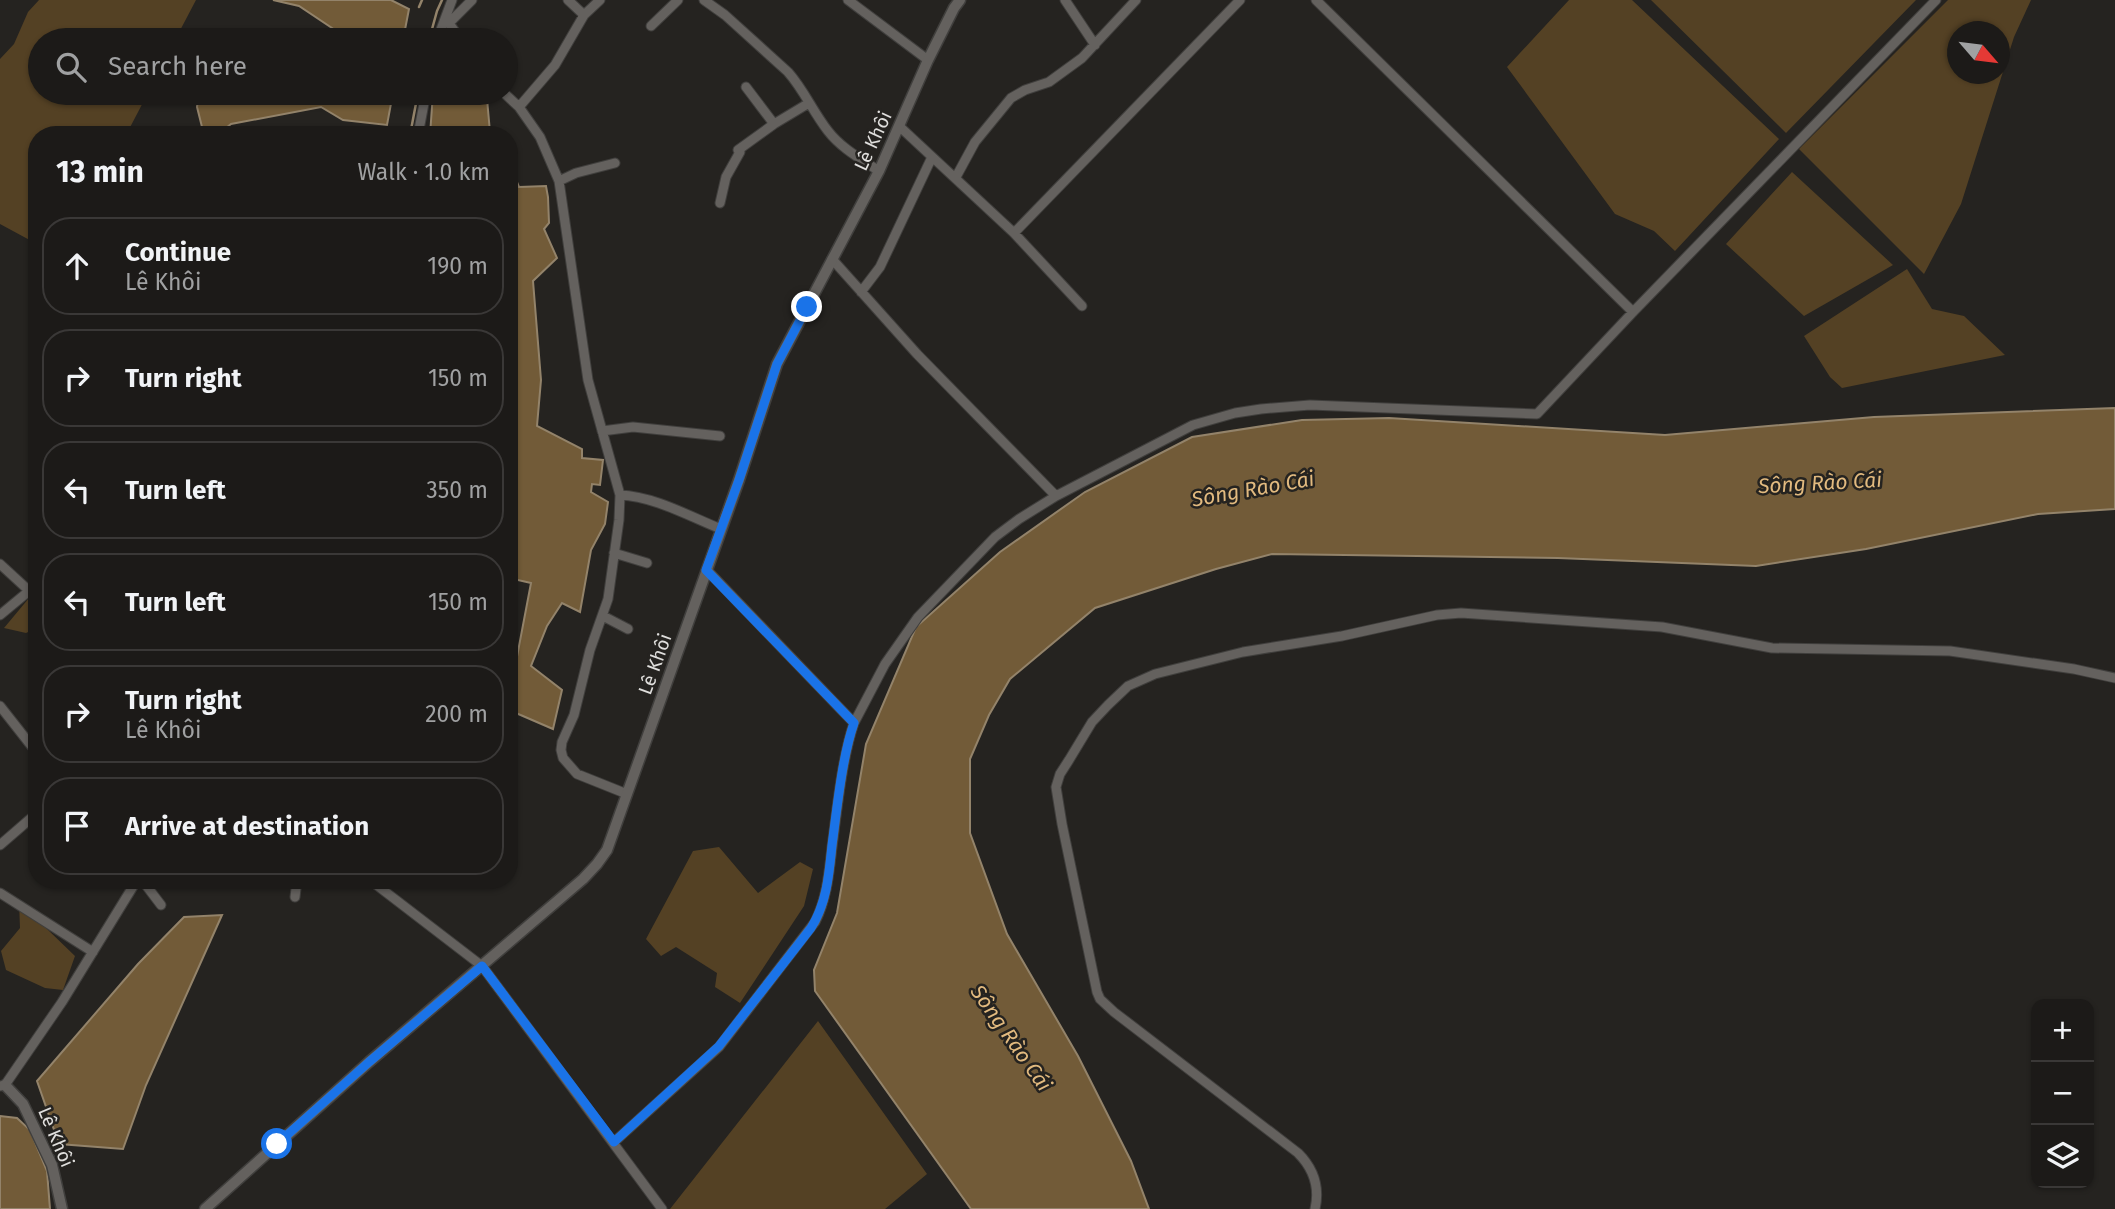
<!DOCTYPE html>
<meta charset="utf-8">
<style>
body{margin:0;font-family:"Fira Sans",sans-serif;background:#292725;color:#f1f3f6}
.controls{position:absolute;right:21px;bottom:21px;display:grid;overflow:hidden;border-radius:14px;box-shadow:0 2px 5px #0004}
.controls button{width:63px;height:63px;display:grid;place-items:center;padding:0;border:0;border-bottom:2px solid #3a3837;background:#1c1a18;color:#f1f3f6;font:35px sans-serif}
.compass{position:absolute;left:1947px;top:21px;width:63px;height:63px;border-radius:50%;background:#1c1a18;box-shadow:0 2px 5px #0004;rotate:118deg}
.stop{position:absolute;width:21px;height:21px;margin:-16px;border:5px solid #1a73e8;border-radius:50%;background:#fff}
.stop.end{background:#1a73e8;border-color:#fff;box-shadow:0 2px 7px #0008}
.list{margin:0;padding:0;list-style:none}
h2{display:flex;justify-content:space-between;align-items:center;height:91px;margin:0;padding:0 28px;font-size:30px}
h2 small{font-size:23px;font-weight:400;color:#a0a1a2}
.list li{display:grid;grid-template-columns:46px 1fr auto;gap:21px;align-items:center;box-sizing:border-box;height:98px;margin:0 14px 14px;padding:0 14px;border:2px solid #3a3837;border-radius:28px}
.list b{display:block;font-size:26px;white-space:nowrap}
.list p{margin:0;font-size:23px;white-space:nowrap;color:#a0a1a2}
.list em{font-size:23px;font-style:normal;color:#a0a1a2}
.icon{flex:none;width:38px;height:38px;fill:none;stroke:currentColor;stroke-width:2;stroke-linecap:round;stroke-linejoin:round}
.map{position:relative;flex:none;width:2115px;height:1209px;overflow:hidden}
.search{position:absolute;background:#1c1a18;box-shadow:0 2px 5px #0004;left:28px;top:28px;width:490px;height:77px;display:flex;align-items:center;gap:18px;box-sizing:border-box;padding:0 24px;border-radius:38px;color:#a0a1a2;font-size:26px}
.panel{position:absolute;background:#1c1a18;box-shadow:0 2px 5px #0004;left:28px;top:126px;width:490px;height:763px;border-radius:28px}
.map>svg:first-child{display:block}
</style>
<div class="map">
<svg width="2115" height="1209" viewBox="0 0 2115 1209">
<rect width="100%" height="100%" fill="#252320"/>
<path fill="#544124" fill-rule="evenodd" d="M39 0H196L175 40H40V93H148L126 135H37V244L0 224V59L14 44 28 12Z
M1569 0H1632L1779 139 1675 251 1654 231 1615 214 1507 67Z
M1651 0H1916L1786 133Z
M1948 0H2031L2014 37 1961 204 1924 274 1799 149ZM1958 32H2000V74H1958Z
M1792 172 1893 265 1804 316 1726 244Z
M1907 269 1932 309 1964 316 2005 355 1842 388 1830 377 1804 336Z
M29 598 37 606V628L26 633 4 628Z
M719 847 758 893 800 862 813 869 804 906 740 1003 715 987 717 973 676 947 661 956 646 939 693 851Z
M19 902 75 956 63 990 45 988 6 970 1 951 20 928Z
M818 1021 927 1174 885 1209H670Z"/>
<path fill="#725b38" stroke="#93836a" stroke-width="2" d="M273 0H391L409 9 403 40H350L299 6Z
M199 93H323V95L327 93H393L387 125 343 120 321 107 231 124 220 133 222 135H204L197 107Z
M433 93H484L487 99 490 132 483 135H430Z
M509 163 519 187 546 186 548 197 549 223 544 229 557 258 533 281 541 380 537 426 582 449V458L603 460 600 485 592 484 591 492 608 502 605 524 591 550 580 612 562 603 547 626 531 666 562 690 553 729 509 710 513 680 509 676V668L516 662 531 583 509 578Z
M2115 408V509L2038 514 1866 549 1756 566 1558 558 1272 554 1216 569 1095 608 1010 679 989 715 970 759V833L1007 934 1078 1056 1131 1161 1149 1209H971L815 991 814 970 837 913 866 744 916 627 1000 552 1085 492 1192 437 1302 420 1389 418 1665 435 1874 417Z
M222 915 146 1085 123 1149 59 1144 37 1081 138 964 184 917Z
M0 1116 17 1118 30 1130 47 1171 50 1209H0Z"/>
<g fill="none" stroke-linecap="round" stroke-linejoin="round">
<path stroke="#93836a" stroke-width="2.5" d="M419 7 422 0
M429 40 437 11 442 0
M410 135 418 93"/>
<defs>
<path id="minor" d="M568 0 584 15
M704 0 725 15 788 72C804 90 813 112 828 131 841 148 861 159 879 171
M848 0 928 60
M1065 0 1095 45
M1316 0 1633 312
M446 19 461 40
M449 23 472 0
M651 26 678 0
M437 40 452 0
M746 87 774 124
M504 93 519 107 540 137 559 181 588 380 620 495 619 520 608 599 590 650 574 715 562 742 561 750 563 758 577 774 627 794
M519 107 555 65 584 15 600 0
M899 126 1014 233 1082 306
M418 135 426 93
M738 150 774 124 809 103
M956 177 975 142 1011 98 1025 90 1049 82 1082 58 1136 0
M559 181 576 173 615 163
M720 203 726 177 740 152
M1014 233 1240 0
M832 259 917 354 1056 496 1019 519 995 537 918 617 885 664 854 723
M861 292 880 267 932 157
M602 431 633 427 720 436
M620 495C653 496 691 517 721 529
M1056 496 1193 425 1235 413 1261 409 1310 405 1537 414 1633 312 1936 0
M614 553 647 563
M0 564 37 598
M0 615 29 591
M603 616 628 629
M0 706 37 753
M0 845 37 813
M142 880 161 905
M370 880 482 966 662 1209
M0 893 93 952
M295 897 297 880
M0 1086 5 1085 62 1002 137 880
M614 1142 719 1047 815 922C827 898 829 873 832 847 837 810 842 758 854 723L707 570
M1315 1209C1320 1187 1314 1169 1298 1153L1114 1012 1100 999 1097 992 1062 824 1056 787 1060 774 1069 760 1092 722 1108 705 1128 686 1155 674 1243 652 1342 636 1437 615 1461 613 1662 627 1772 648 1950 651 2074 669 2115 678"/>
<path id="tertiary" d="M5 1085 23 1104 52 1165 62 1209
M205 1209 369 1062 583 879 597 864 607 850 739 480 777 364 879 171 928 60 954 8 960 0"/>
</defs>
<use href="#minor" stroke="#403f3d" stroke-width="11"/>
<use href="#tertiary" stroke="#403f3d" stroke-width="13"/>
<use href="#minor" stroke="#64615e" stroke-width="9"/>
<use href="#tertiary" stroke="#64615e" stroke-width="10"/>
</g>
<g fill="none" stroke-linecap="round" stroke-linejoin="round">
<path stroke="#1a73e8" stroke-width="9" d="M277 1144 369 1062 482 966 614 1142 719 1046 811 928C827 902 829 875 832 845 837 809 842 757 854 723L706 570 739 480 777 364 807 307"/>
</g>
<g text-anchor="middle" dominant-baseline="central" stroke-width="5" stroke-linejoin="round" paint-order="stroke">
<g font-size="19" fill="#e0dfdd" stroke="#252320">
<text transform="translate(873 141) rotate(-65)">Lê Khôi</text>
<text transform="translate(655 664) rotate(-70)">Lê Khôi</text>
<text transform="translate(56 1137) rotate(67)">Lê Khôi</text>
</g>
<g font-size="21" font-style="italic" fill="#e2ba7f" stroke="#252320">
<text transform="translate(1820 483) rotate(-3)">Sông Rào Cái</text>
<text transform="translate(1253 489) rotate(-10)">Sông Rào Cái</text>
<text transform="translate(1011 1038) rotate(55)">Sông Rào Cái</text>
</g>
</g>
</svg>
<div class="controls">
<button>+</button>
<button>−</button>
<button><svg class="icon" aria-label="layers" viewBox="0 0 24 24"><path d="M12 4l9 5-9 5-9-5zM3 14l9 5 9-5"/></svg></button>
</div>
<svg class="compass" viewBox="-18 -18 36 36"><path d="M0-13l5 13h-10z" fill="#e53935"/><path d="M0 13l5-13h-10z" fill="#a0a1a2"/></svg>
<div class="stop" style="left:277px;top:1144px"></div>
<div class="stop end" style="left:807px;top:307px"></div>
<div class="search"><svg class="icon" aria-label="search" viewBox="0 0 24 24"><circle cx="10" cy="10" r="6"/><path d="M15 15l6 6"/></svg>Search here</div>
<section class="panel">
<h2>13 min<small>Walk · 1.0 km</small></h2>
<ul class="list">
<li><svg class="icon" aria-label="ahead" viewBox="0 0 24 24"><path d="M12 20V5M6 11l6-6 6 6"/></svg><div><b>Continue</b><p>Lê Khôi</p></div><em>190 m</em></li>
<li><svg class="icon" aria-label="right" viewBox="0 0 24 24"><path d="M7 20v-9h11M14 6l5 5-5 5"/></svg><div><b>Turn right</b></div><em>150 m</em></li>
<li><svg class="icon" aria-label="left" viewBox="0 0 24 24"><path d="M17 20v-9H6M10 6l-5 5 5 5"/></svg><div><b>Turn left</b></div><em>350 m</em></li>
<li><svg class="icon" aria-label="left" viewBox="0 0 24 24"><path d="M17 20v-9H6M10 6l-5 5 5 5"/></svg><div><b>Turn left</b></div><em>150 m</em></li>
<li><svg class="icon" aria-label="right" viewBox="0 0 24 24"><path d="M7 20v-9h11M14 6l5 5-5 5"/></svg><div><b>Turn right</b><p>Lê Khôi</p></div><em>200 m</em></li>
<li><svg class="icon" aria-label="arrive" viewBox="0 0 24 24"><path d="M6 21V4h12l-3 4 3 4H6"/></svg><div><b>Arrive at destination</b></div></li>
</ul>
</section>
</div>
